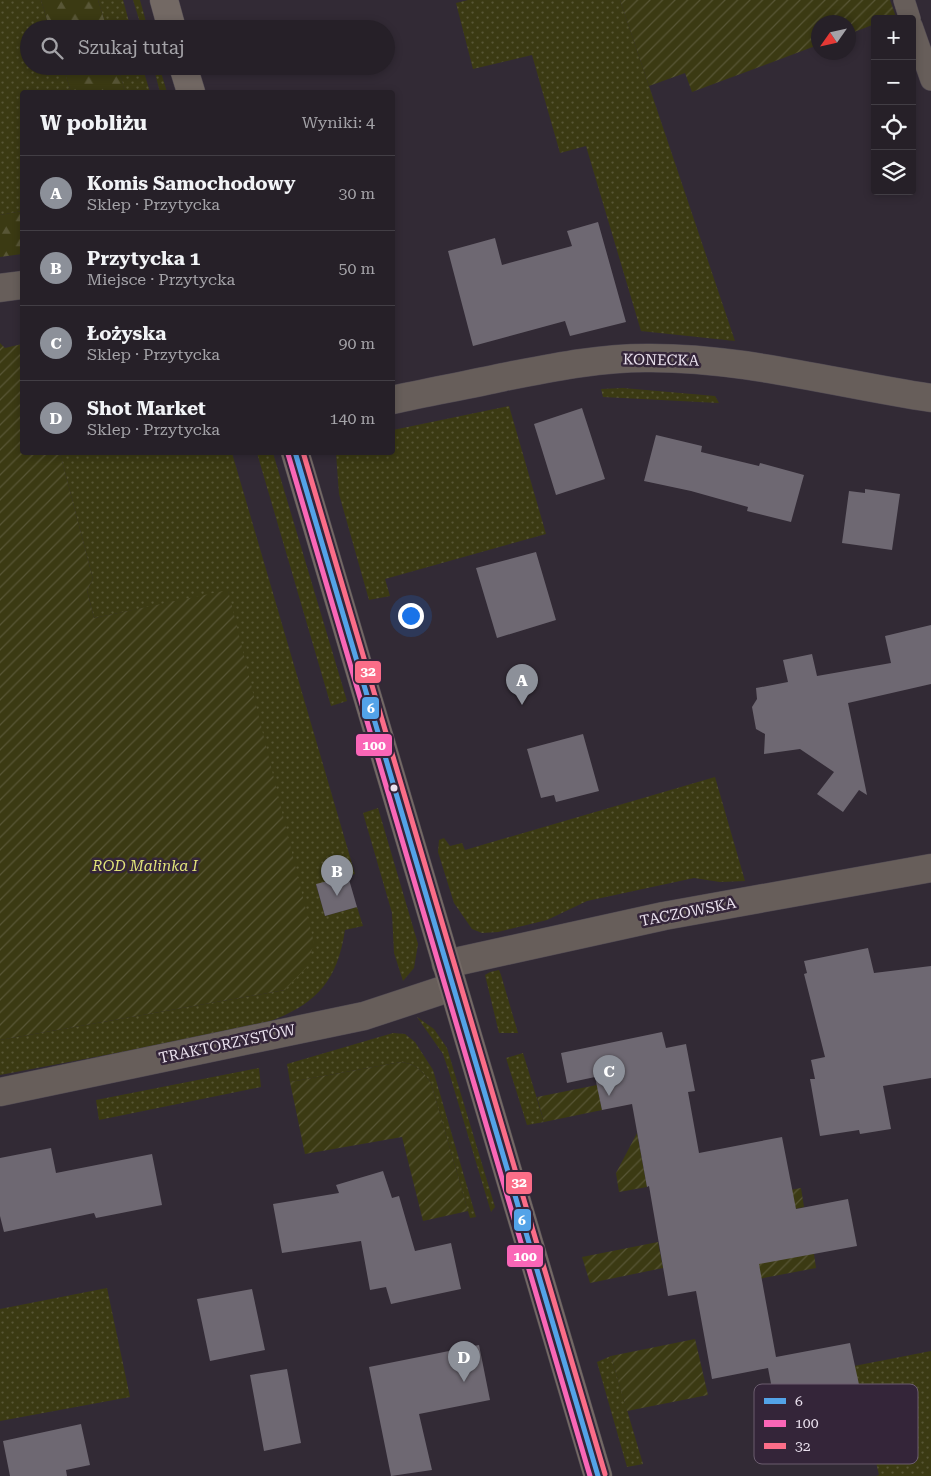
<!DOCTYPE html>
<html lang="pl">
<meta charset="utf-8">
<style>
body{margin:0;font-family:"Roboto Serif",serif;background:#2e2830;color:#f1f3f6}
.controls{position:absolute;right:15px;top:15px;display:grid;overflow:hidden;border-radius:5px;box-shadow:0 2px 8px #0003}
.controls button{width:45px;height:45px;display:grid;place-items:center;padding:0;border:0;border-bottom:1px solid #423e45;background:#262028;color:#f1f3f6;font:25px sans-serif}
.compass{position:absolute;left:811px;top:15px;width:45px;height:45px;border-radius:50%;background:#262028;box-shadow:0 2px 8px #0003;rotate:236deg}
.you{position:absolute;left:410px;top:615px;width:18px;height:18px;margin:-12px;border:4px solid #fff;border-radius:50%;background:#1a73e8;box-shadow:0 0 0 8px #1a73e833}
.badge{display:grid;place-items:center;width:32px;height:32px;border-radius:50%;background:#8c9099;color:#fff;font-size:16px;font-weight:700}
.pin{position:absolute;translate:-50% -41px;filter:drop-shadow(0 1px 2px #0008)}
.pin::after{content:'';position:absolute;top:26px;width:18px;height:15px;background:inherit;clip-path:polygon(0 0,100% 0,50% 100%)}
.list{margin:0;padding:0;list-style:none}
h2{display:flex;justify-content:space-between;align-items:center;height:65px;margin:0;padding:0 20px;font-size:21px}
h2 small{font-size:16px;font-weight:400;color:#a4a3a8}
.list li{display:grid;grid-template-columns:32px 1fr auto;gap:15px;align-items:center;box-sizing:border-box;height:75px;padding:0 20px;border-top:1px solid #423e45}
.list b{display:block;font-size:19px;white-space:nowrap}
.list p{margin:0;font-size:16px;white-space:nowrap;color:#a4a3a8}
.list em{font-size:16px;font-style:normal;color:#a4a3a8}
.icon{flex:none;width:28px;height:28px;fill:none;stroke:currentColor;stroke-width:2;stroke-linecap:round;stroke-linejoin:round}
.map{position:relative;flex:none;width:931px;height:1476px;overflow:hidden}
.search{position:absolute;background:#262028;box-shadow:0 2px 8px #0003;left:20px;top:20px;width:375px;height:55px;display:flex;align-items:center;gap:12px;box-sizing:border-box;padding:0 18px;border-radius:28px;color:#a4a3a8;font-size:19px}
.panel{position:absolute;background:#262028;box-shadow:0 2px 8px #0003;left:20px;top:90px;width:375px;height:365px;border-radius:5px}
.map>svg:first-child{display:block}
</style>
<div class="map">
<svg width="931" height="1476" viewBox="0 0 931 1476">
<defs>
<pattern id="grass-dots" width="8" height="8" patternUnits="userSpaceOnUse" patternTransform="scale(1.25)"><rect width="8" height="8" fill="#3b3a13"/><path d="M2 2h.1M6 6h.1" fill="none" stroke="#585636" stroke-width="1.8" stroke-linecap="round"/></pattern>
<pattern id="forest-firs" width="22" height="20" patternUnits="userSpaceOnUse" patternTransform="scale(1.25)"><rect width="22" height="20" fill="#3b3a13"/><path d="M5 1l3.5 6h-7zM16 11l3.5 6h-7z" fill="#585636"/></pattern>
<pattern id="garden-furrows" width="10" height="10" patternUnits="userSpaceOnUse" patternTransform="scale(1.25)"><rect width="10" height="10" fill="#3b3a13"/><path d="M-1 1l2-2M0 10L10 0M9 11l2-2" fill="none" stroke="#585636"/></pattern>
</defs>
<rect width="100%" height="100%" fill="#322a35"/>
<path fill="url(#grass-dots)" d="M0 0H41L50 29H29V66H63L71 92H22V211L0 215Z
M98 0H123L131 29H107Z
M133 0H140L148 29H142Z
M468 0H620L735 341 641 331 586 146 560 153 532 55 473 69 456 3Z
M118 66H142L150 92H125Z
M153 66H159L167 92H160Z
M623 388 715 396 719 403 603 397 601 389Z
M509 406 546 534 385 579 390 596 369 600 339 494 336 453 392 452 393 430Z
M60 453H232L355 874 316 885 325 916 357 907 363 926 345 930C336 990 308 1009 254 1027L0 1075V1040L285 990 228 591 94 618 87 590 93 579Z
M257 453H273L347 701 331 706Z
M715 777 745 881 720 882 694 878 587 901 547 920 498 932 482 933 472 929 454 903 438 852 439 840 444 838 450 846 462 843 465 850Z
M378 808 418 944 414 968 403 981 394 953 392 913 363 813Z
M499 970 501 975 518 1033H499L485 975 490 972Z
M417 1017 434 1029 447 1048 495 1207 491 1212 448 1069 443 1054Z
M393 1033 405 1034 415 1042 433 1070 476 1217 470 1218 431 1083C422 1070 416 1064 401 1062L290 1082 287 1064Z
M523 1053 544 1122 527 1125 506 1058Z
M259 1068 261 1087 99 1120 96 1100Z
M107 1288 130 1397 0 1421V1309Z
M931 1351V1476H876L879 1475 854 1366Z
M611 1356 643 1464 627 1467 597 1362Z"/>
<path fill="url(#forest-firs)" d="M41 0H98L107 29H50Z
M63 66H118L125 92H71Z
M22 211V254L0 257V215Z"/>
<path fill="url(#garden-furrows)" d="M620 0H890L896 17 875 19V24L849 34 848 22H818V45L692 92 685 73 649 86Z
M0 343 5 348 22 344V452L60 453 93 579 87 590 94 618 228 590 314 943 306 968 285 990 0 1040Z
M401 1062C416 1064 422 1070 431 1083L468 1211 423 1221 402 1137 305 1154 290 1082Z
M597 1085 602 1110 544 1122 537 1097Z
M637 1133 647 1187 619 1192 616 1173Z
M801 1188 804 1207 776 1213 814 1254 816 1268 727 1285 713 1204Z
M658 1242 663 1268 590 1283 582 1257Z
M695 1339 708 1395 627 1411 611 1356Z"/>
<path fill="#6e6872" d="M598 222 626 322 570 336 565 321 473 346 448 251 495 238 502 265 572 246 567 231Z
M582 408 605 479 556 495 534 424Z
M656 435 702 446 701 452 759 466 760 463 804 475 791 522 747 511 748 507 691 491 644 481Z
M865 489 900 494 892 550 842 543 849 491 865 493Z
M536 552 556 620 497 638 476 568Z
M931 625V684L848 703 867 795 859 790 843 812 817 794 834 772 800 749 764 754 765 734 756 729 752 707 757 699 756 688 788 682 783 660 812 654 817 676 891 663 885 636Z
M583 734 599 791 556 802 554 795 541 798 527 749Z
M348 876 357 907 325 916 316 884Z
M868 948 874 973 931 966V1078L883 1086 891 1129 860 1134 859 1130 820 1136 810 1079H815L811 1060 825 1057 804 974 807 973 804 961Z
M662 1032 666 1048 686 1044 695 1091 688 1092 699 1153 782 1137 796 1209 848 1199 857 1246 759 1264 776 1357 850 1343 860 1389 775 1404 768 1368 712 1379 696 1291 668 1296 649 1186 647 1187 632 1104 602 1110 595 1077 567 1083 561 1053Z
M51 1148 56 1173 152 1154 162 1205 96 1218 94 1213 4 1232 0 1216V1158Z
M383 1171 392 1198 399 1196 415 1251 451 1243 461 1289 391 1304 386 1287 370 1290 361 1241 282 1253 273 1204 339 1193 336 1185Z
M252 1289 265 1350 210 1361 197 1299Z
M479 1345 490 1400 419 1414 432 1470 391 1476 369 1367Z
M287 1369 301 1443 264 1451 250 1375Z
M81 1424 90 1465 66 1470 67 1476H10L3 1441Z"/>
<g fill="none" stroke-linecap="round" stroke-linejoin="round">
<defs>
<path id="lane" d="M904 0 910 19
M912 26 931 80"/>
<path id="street" d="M0 288 22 285
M392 400C429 392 467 385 504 377 551 368 598 358 646 358 742 357 837 384 931 398
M446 964 664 916 931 868
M0 1092 364 1016 452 987"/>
<path id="secondary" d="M164 0 172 29
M183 66 191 92
M295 452 598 1476"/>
</defs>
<use href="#lane" stroke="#4f4852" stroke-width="22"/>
<use href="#street" stroke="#4f4852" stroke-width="29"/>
<use href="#secondary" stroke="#4f4852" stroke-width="29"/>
<use href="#lane" stroke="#675e5a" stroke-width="21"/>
<use href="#street" stroke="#675e5a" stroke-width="28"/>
<use href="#secondary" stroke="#736964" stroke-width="28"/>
<defs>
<path id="bus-1" d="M295 452 598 1476"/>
<path id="bus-2" d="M288 454 590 1476"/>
<path id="bus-3" d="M303 452 605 1474"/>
</defs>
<use href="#bus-1" stroke="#342539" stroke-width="9"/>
<use href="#bus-2" stroke="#342539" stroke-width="9"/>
<use href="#bus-3" stroke="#342539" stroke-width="9"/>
<use href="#bus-1" stroke="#53a3e8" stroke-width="5"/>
<use href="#bus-2" stroke="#fa66b7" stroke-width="5"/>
<use href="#bus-3" stroke="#fb6d88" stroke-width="5"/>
</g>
<circle fill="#eae1ee" stroke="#342539" stroke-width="2" cx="394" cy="788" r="4.5"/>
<g text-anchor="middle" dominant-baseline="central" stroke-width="5" stroke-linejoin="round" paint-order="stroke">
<g font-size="15" fill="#eae1ee" stroke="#342539">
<text transform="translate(661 360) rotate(1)">KONECKA</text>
<text transform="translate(688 912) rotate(-11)">TACZOWSKA</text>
<text transform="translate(227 1044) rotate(-12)">TRAKTORZYSTÓW</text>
</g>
<g font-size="15" font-style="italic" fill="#e1e47a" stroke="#342539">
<text x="145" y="866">ROD Malinka I</text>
</g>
</g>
<rect x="754" y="1384" width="164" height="80" rx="8" fill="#342539" stroke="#6b5d6f" stroke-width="1"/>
<rect x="764" y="1398" width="22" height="6" fill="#53a3e8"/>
<rect x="764" y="1420" width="22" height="7" fill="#fa66b7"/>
<rect x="764" y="1443" width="22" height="6" fill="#fb6d88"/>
<g font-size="14" fill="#eae1ee">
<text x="795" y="1406">6</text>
<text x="795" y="1428">100</text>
<text x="795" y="1451">32</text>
</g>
<g stroke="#342539" stroke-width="2">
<rect x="354" y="660" width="28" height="24" rx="5" fill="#fb6d88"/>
<rect x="361" y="696" width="19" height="24" rx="5" fill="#53a3e8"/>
<rect x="355" y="733" width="38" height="24" rx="5" fill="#fa66b7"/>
<rect x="505" y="1171" width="28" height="24" rx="5" fill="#fb6d88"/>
<rect x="513" y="1208" width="19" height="24" rx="5" fill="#53a3e8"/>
<rect x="506" y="1244" width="38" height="24" rx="5" fill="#fa66b7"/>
</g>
<g font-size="14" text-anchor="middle" font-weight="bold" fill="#fff">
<text x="368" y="676">32</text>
<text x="371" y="713">6</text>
<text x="374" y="750">100</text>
<text x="519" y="1187">32</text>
<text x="522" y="1225">6</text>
<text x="525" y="1261">100</text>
</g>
</svg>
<div class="controls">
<button>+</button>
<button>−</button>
<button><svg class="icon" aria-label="locate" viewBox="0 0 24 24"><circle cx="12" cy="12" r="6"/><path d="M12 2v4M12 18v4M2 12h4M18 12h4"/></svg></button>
<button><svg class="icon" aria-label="layers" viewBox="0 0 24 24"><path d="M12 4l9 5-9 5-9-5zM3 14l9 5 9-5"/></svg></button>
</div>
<svg class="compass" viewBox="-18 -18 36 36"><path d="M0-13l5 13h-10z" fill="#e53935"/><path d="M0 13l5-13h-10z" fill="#a4a3a8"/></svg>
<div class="you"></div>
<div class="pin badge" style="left:522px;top:705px">A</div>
<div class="pin badge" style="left:337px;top:896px">B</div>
<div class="pin badge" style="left:609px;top:1096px">C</div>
<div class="pin badge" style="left:464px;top:1382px">D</div>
<div class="search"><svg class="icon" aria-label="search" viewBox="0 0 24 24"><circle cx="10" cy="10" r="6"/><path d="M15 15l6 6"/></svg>Szukaj tutaj</div>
<section class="panel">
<h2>W pobliżu<small>Wyniki: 4</small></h2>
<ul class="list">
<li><span class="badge">A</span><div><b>Komis Samochodowy</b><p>Sklep · Przytycka</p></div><em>30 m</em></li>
<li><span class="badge">B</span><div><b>Przytycka 1</b><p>Miejsce · Przytycka</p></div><em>50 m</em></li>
<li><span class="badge">C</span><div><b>Łożyska</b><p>Sklep · Przytycka</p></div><em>90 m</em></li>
<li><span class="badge">D</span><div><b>Shot Market</b><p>Sklep · Przytycka</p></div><em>140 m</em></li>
</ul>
</section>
</div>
